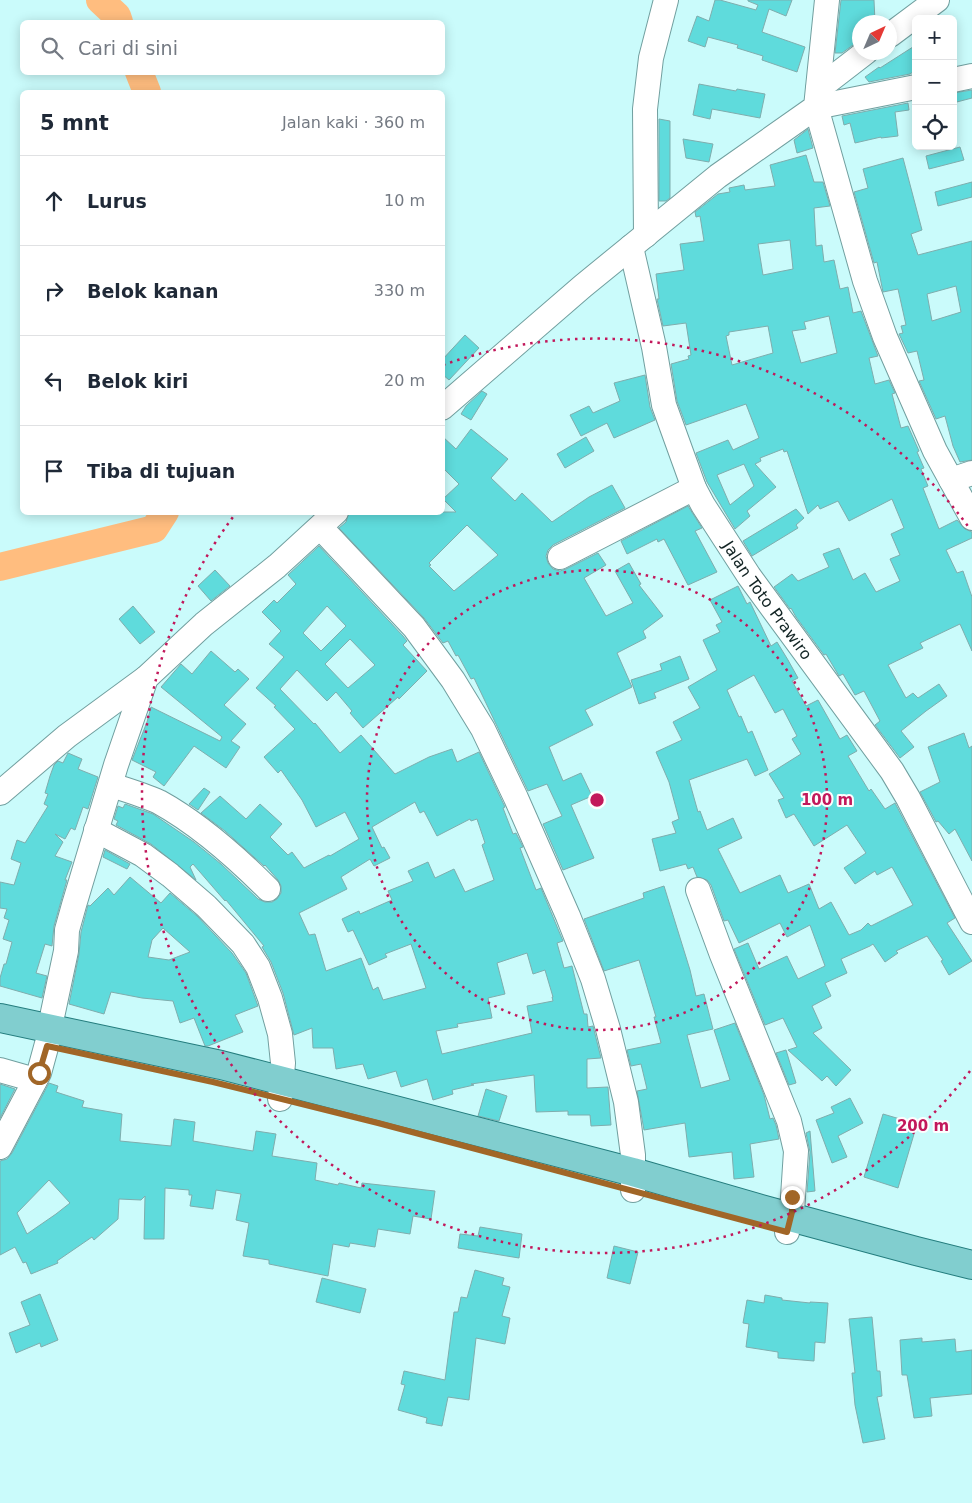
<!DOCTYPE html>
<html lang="id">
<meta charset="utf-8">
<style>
body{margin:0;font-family:"DejaVu Sans",sans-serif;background:#f2f2f3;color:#1f2937}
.controls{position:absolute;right:15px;top:15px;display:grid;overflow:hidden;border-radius:8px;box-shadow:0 2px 12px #0003}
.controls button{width:45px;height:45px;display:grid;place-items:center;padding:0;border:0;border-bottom:1px solid #e0e1e3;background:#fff;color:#1f2937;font:25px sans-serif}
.compass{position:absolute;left:852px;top:15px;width:45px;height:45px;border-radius:50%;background:#fff;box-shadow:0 2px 12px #0003;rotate:44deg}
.stop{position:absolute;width:15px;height:15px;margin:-11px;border:4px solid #a16627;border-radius:50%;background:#fff}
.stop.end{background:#a16627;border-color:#fff;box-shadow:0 1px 5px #0008}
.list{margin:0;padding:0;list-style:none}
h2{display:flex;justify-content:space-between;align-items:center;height:65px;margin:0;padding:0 20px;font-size:21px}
h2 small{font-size:16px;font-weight:400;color:#747a83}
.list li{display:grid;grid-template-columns:32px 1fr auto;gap:15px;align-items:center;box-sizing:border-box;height:90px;padding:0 20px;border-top:1px solid #e0e1e3}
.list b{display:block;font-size:19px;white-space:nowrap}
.list em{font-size:16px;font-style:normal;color:#747a83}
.icon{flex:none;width:28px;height:28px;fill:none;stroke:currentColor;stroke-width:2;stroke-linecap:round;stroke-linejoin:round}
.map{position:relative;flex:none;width:972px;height:1503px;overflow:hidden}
.search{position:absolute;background:#fff;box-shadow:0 2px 12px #0003;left:20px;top:20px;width:425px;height:55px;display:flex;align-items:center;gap:12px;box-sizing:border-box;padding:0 18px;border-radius:8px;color:#747a83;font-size:19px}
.panel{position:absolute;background:#fff;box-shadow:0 2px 12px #0003;left:20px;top:90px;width:425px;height:425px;border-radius:8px}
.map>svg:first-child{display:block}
</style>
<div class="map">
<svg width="972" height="1503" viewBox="0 0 972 1503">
<rect width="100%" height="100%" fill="#cafbfb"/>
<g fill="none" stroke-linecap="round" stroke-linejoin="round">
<path stroke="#ffbd7f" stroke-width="28" d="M100 0 117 16 119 22
M139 72 147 92
M0 567 154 529 165 512"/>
</g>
<path fill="#5fdbdc" stroke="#7fadad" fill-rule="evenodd" d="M715 0H720L756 10 758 5 748 1V0H792L786 16 769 9 762 32 805 47 797 72 762 60 763 56 737 48 738 45 708 37 705 47 688 41 697 16 709 21Z
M841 0H874L875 22H860V40L842 53H835Z
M916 45V70L910 74 869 82 865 77 879 67 880 68Z
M699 84 736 91 737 89 765 94 760 118 712 109 710 119 693 115Z
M972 90V98L953 103V93Z
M908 103 909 110 895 112 898 136 881 138V137L855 143 850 123 844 125 842 116Z
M659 119 670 121V198L666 201H659Z
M808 129 813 148 797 153 794 140Z
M683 139 713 144 709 162 686 158Z
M960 147 964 160 929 169 926 156Z
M806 155 814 182H823L830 206 814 208 816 246 822 245 824 262 834 260 840 289 848 287 853 313 861 311 878 356 869 358 875 384 889 380 895 393 892 394 901 428 908 426 919 451 917 452 924 468 921 469 928 486 923 488 939 529 957 520 965 529 972 532V538L946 550 957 573 963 571 972 597V651L960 624 920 643 923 648 888 665 906 698 913 693 918 698 939 684 947 696 926 711 901 731 914 747 900 758 875 725 880 721 864 691 855 695 843 674 839 676 826 654 824 655 796 617 791 608 790 609 774 587 792 574 798 581 829 567 823 554 839 548 853 580 865 573 876 592 900 581 890 559 900 555 891 534 904 528 892 499 849 521 838 501 820 509 818 505 808 514 787 451 784 452 783 449 760 458 761 461 755 464 776 487 747 511 750 516 735 529 707 482 696 453 728 440 733 450 759 438 746 404 686 425 677 401 671 364 689 359 688 356 691 355 686 323 663 326 657 299H659L656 274 684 270 680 244 704 241 700 216 696 217 695 212 718 194 730 192 729 188 744 185 745 190 775 186 770 165ZM790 240 793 269 763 275 758 244ZM829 316 837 353 801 363 792 331 806 329 804 322ZM768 326 773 353 732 365 726 336 729 335V332ZM744 464 754 486 730 505 717 475Z
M903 158 922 230 911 234 918 255 972 241V460L960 462 953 446 945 416 936 419 919 381 924 380 917 351 908 353 899 334 903 333 901 326 906 325 898 289 883 292 877 262 874 263 854 192 868 188 863 169ZM956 286 961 312 932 321 927 294Z
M972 182V197L938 206 935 192Z
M465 335 479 348 449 380 442 374V360Z
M645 375 650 407 655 420 614 438 607 423 581 436 570 415 589 406 593 413 620 401 614 383Z
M482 391 487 394 471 420 461 414 466 406Z
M471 429 508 459 491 478 515 501 522 493 552 522 589 497 612 485 625 508 553 545 548 550 546 556 548 563 553 569 560 571 566 569 598 553 606 565 584 578 606 616 633 603 615 571 629 563 641 584 639 585 663 616 643 631 646 638 617 653 632 687 585 710 593 725 549 747 563 781 581 773 592 796 571 805 594 858 563 870 543 824 562 816 547 784 528 791 474 678 471 679 458 655 456 656 448 641 443 643 424 618 339 528 346 522 349 512H456L443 499 459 484 442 467V436L456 449ZM467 525 498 555 454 591 429 566 431 565 429 563Z
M586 437 594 451 565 468 557 454Z
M688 506 702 528 695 531 717 572 688 585 664 539 658 542 657 539 627 554 621 541Z
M796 509 804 518 796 525 798 528 752 556 743 541Z
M319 546 403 636 407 641 403 645 427 671 399 699 398 697 363 728 350 713 352 711 336 692 327 701 297 670 280 689 314 724 315 723 340 753 361 735 395 774 429 757 452 749 457 762 479 752 505 807 503 808 513 834 516 833 523 847 520 848 536 890 541 888 563 941 557 943 564 968 572 966 584 1014H587L588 1027 593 1026 601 1058 587 1059V1088L608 1087 611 1125 591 1126 590 1115H568V1111L536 1112 534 1075 471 1084 474 1085 452 1090 453 1094 433 1100 427 1079 401 1087 396 1071 368 1079 363 1064 336 1069 333 1048H313L312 1028 294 1035 283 993 271 962 262 947 264 946 226 900 225 901 193 864 190 867 196 880 151 844 116 825 118 821 114 819 118 806 123 808 125 804 153 814 194 842 221 864 258 899 265 902H272L277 899 281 893V886L278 880 265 865 264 866 225 831 201 813 220 796 246 819 260 804 282 824 270 837 288 855 292 852 304 868 329 855 330 856 359 839 345 812 316 827 302 800 281 770 278 773 264 757 295 729 274 707 276 706 256 688 284 657 269 644 281 631 262 612 274 600 277 603 296 584 288 575ZM327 606 346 626 321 651 303 633ZM350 639 375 665 348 688 325 664ZM415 802 420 813 424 811 437 836 470 819 471 821 477 819 485 843 482 845 494 880 465 892 454 869 435 878 428 862 408 871 413 881 388 891 392 900 360 914 359 911 342 919 348 932 353 930 369 965 387 957 385 954 411 944 426 988 383 1000 378 987 373 990 361 958 326 971 315 934 309 935 299 913 347 889 341 877 370 859 374 866 390 858 384 847 382 848 372 827ZM527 953 533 974 545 970 553 997H552L553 1001 527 1006 532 1033 442 1054 436 1031 458 1027 457 1024 492 1018 488 998 505 994 497 963Z
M215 570 230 586 211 601 198 586Z
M738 586 747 604 750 602 771 646 777 642 788 660 798 678 792 681 806 706 818 700 840 739 847 735 857 751 848 756 869 791 871 789 885 809 895 803 955 918 947 923 972 961 949 975 941 961 943 960 927 936 896 951 898 953 885 962 873 944 870 946 841 959 847 973 825 983 831 996 812 1006 822 1028 813 1033 851 1070 836 1086 827 1076 822 1081 788 1050 797 1047 783 1018 765 1025 734 949 748 943 759 969 787 956 798 979 825 966 810 925 787 937 780 923 739 943 728 920 724 921 711 885 707 880 697 877 693 867 688 869 686 864 660 871 652 839 676 833 672 822 679 819 669 782 656 752 682 740 673 722 700 708 688 687 717 670 703 640 720 632 716 625 722 622 710 600ZM754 675 775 713 783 709 797 736 792 739 801 754 769 774 784 798 778 800 786 818 794 814 814 846 847 825 866 853 844 868 855 884 875 871 877 875 892 867 913 905 871 926 868 923 861 930 849 935 831 902 819 909 809 884 788 893 780 875 740 893 718 849 742 838 733 818 707 830 700 811 698 812 689 780 747 759 755 776 768 770 752 731 748 733 741 716 739 717 727 690Z
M133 606 155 632 140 644 119 619Z
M211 651 235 672 238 669 249 679 224 705 246 724 231 741 240 747 226 768 194 746 164 786 153 777 156 772 132 760 147 722 151 707 220 741 222 737 161 687 181 664 192 674Z
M680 656 689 679 654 693 656 698 639 704 631 680 662 670 660 664Z
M964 733 969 748 972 746V861L955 829 949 834 938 821 936 822 920 792 940 782 928 747Z
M68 753 82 759 78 769 98 777 88 809 83 807 75 830 71 828 65 839 55 834 63 842 55 856 72 862 65 880H67L54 926 52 946 45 944 36 973 47 976 42 998 0 986V978L4 964H6L12 942 3 939 9 920 4 918 7 909 0 908V882L14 885 21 863 11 859 17 840 25 843 48 806 44 804 48 794 45 793 50 776 54 765 58 761 63 763Z
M204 788 210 792 198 810 189 804Z
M105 850 130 864 127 869 103 857Z
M130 877 161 903 170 893 197 916 232 953 246 973 258 1006 235 1015 243 1032 208 1046H205L194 1018 180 1023 173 1001 142 998 111 992 104 1014 69 1004 79 954 81 932 88 905 90 906 108 888 114 895ZM163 928 190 952 169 960 148 957 152 940Z
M664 886 690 970 696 996 704 994 713 1029 687 1035 701 1088 730 1080 714 1030 735 1023 764 1095 770 1119 773 1118 776 1125 779 1139 750 1144 754 1177 734 1179 732 1152 689 1157 685 1123 644 1130 637 1091 647 1089 641 1064 631 1066 627 1050 661 1043 654 1017H656L639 960 604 971 584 919 644 898 643 893Z
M786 1050 796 1083 789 1085 776 1053Z
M49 1083 58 1086 56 1092 84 1101 82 1107 122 1114 120 1141 171 1146 174 1119 195 1122 193 1141 253 1151 256 1131 276 1134 272 1156 317 1163 315 1180 338 1185 339 1183 361 1188 362 1183 435 1191 431 1219 413 1216 410 1234 378 1229 375 1247 350 1243 349 1247 333 1244 328 1276 269 1264V1260L243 1256 249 1223 236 1220 241 1194 216 1190 213 1209 190 1206 192 1195H189V1190L165 1188 164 1239H144L145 1196 141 1200 119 1199 118 1219 94 1240 92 1237 57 1261 58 1263 31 1274 26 1262 23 1263 15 1247 0 1255V1161L7 1159 12 1153ZM49 1180 70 1203 56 1214 27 1234 17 1213Z
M0 1084 15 1089 0 1118Z
M486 1089 507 1096 499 1121 478 1116Z
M850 1098 863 1123 838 1136 847 1157 832 1163 816 1120 834 1113 831 1107Z
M883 1114 917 1124 898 1188 864 1177Z
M810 1131 815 1191 807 1192 810 1152 806 1133Z
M480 1227 522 1234 519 1258 458 1248 460 1234 478 1236Z
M614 1246 638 1252 630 1284 607 1278Z
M475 1270 504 1278 502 1285 510 1287 502 1316 510 1318 505 1344 476 1338 469 1400 448 1397 442 1426 426 1423 427 1418 398 1410 405 1385 401 1384 404 1371 445 1380 454 1312H458L461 1297 467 1298Z
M322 1278 366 1289 360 1313 316 1302Z
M40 1294 58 1340 41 1347 40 1343 16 1353 9 1333 30 1325 21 1302Z
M765 1295 782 1298V1300L810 1303V1302L828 1303 825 1343 815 1342 814 1361 778 1358V1352L746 1347 749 1324 743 1323 747 1300 764 1303Z
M872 1317 877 1371H880L882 1396 877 1397 885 1439 863 1443 855 1405 852 1373H855L849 1319Z
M922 1338V1342L955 1339 956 1352 972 1350V1394L930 1398 932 1416 914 1418 907 1375H902L900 1340Z"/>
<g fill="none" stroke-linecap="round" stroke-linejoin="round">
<defs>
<g id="minor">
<path d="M890 35 937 0"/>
<path d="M953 80 972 76"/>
<path d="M916 87 816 107 865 281 885 337 935 451 972 518"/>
<path d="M818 89 866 52"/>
<path d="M646 235 645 109 651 58 666 0"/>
<path id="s1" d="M631 247 654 347 664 405 694 488 703 505 749 576 892 771 908 798 972 922"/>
<path d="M442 408 583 286 718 176 816 107 827 0"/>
<path d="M951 480 972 473"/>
<path d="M321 528 414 627 453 680 483 729 516 798 568 916 593 979 608 1029 626 1102 633 1155V1190"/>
<path d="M560 557 694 488"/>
<path d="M111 785C127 790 144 795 159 802 197 823 237 858 268 889"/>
<path d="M0 793 67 736 146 678"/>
<path d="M96 830 143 855 170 875 206 906 243 944 258 967 270 998 280 1034 283 1063 280 1099"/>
<path d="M698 890 722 955 789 1121 796 1151 792 1212 787 1232"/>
<path d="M0 1070 35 1080"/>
<path d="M0 1147 39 1073 51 1029 52 1017 66 951 67 930 74 905 116 765 146 678 204 624 277 566 336 512"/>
</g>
<path id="major" d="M0 1018 221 1065 633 1172 768 1211 916 1251 972 1265"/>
</defs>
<use href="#minor" stroke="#719f9f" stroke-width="26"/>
<use href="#major" stroke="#247d7e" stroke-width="30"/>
<use href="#minor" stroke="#fff" stroke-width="24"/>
<use href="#major" stroke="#81cecf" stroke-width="28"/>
</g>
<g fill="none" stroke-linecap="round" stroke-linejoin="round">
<path stroke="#a16627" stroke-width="6" d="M39 1073 47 1046 213 1082 378 1123 787 1232 792 1212V1197"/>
</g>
<g fill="none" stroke="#c2185b" stroke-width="2.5" stroke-dasharray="2.5 5">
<circle cx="597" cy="800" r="230"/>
<path d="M970 1071A461 461 0 1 1 236 513M443 365A461 461 0 0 1 970 529"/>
</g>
<g text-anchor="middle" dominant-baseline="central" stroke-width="4" stroke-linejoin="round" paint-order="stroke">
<g font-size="16" fill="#122424" stroke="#fdfdfd">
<text stroke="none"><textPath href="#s1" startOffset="384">Jalan Toto Prawiro</textPath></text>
</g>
</g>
<circle cx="597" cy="800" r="8" fill="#c2185b" stroke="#fdfdfd" stroke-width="2.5"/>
<g font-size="15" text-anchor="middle" font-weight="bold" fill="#c2185b" stroke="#fdfdfd" stroke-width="4" stroke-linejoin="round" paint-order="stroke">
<text x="827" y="805">100 m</text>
<text x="923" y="1131">200 m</text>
</g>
</svg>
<div class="controls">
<button>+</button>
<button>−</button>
<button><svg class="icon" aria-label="locate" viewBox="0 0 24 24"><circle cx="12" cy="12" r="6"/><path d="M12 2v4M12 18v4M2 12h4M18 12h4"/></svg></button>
</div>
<svg class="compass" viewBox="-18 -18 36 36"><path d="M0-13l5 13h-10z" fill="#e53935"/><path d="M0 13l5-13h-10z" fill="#747a83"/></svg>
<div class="stop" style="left:39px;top:1073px"></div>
<div class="stop end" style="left:792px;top:1197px"></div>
<div class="search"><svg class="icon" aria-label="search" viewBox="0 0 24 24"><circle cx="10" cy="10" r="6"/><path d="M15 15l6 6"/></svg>Cari di sini</div>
<section class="panel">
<h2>5 mnt<small>Jalan kaki · 360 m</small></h2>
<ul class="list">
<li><svg class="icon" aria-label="ahead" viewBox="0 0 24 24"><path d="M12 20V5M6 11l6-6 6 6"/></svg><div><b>Lurus</b></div><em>10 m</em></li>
<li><svg class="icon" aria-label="right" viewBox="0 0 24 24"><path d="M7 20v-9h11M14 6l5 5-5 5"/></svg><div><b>Belok kanan</b></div><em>330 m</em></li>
<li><svg class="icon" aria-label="left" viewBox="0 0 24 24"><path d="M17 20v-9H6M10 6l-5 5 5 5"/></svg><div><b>Belok kiri</b></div><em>20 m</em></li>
<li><svg class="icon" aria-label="arrive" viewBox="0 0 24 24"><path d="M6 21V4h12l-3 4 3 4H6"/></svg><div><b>Tiba di tujuan</b></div></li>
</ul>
</section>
</div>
